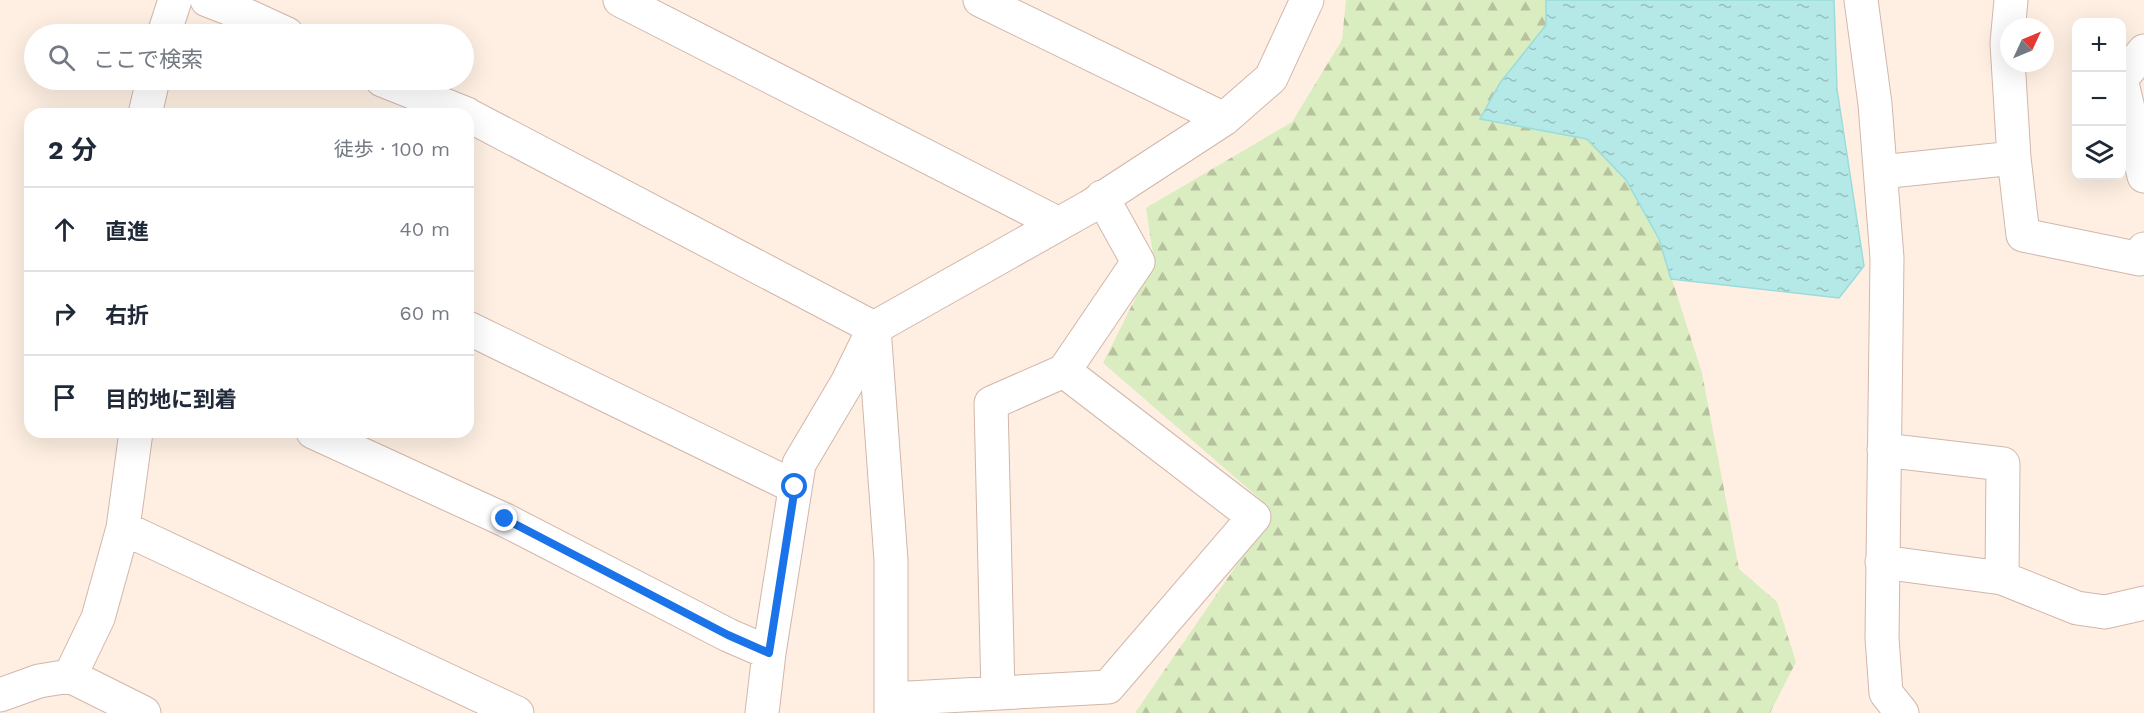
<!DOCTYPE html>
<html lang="ja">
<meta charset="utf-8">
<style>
body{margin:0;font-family:"Work Sans","Noto Sans JP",sans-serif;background:#f6f6f7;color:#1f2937}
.controls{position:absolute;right:18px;top:18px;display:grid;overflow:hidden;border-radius:12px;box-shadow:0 6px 24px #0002}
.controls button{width:54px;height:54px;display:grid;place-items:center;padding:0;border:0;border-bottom:2px solid #e0e1e3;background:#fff;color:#1f2937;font:30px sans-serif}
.compass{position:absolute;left:2000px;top:18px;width:54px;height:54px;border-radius:50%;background:#fff;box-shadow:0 6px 24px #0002;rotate:46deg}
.stop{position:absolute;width:18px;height:18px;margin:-14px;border:4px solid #1a73e8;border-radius:50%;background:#fff}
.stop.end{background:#1a73e8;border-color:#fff;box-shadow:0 2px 6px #0008}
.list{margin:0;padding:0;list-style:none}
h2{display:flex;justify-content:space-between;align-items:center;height:78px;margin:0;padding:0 24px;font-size:26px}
h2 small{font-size:20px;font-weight:400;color:#747a83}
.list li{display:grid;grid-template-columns:39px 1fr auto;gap:18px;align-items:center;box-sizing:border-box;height:84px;padding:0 24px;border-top:2px solid #e0e1e3}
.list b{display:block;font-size:22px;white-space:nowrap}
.list em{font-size:20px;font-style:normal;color:#747a83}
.icon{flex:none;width:33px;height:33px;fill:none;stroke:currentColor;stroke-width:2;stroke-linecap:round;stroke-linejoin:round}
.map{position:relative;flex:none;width:2144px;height:713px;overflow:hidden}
.search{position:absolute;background:#fff;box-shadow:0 6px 24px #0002;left:24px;top:24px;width:450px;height:66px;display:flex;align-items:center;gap:15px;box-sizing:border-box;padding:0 21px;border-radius:33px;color:#747a83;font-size:22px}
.panel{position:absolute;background:#fff;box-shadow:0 6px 24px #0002;left:24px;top:108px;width:450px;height:330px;border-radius:18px}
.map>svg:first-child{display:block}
</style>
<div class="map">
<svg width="2144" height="713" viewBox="0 0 2144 713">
<defs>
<pattern id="forest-firs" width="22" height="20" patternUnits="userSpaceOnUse" patternTransform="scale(1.5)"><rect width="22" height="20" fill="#daedc0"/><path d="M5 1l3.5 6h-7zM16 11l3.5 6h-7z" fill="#b6c29e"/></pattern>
<pattern id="water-ripples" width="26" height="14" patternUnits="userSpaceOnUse" patternTransform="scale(1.5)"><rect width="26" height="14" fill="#b5e9e8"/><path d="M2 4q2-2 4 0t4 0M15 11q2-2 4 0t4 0" fill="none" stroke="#98bfbe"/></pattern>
</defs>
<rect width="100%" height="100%" fill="#feefe2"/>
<path fill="url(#forest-firs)" d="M1346 0H1546V25L1500 83 1481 119 1587 139 1626 179 1659 239 1702 373 1739 569 1777 602 1796 662 1770 713H1135L1258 534 1267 505 1103 363 1154 261 1146 208 1292 122 1342 40Z"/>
<path fill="url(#water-ripples)" stroke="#9adcdb" stroke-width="1.5" d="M1546 0H1834L1837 89 1864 266 1839 298 1671 279 1659 239 1626 180 1587 139 1480 119 1500 83 1546 25Z"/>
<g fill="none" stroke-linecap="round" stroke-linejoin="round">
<defs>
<path id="minor" d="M207 0 248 16 287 34
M620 0 1059 224
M980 0 1224 119
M1861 0 1875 104 1887 258 1882 638 1886 693 1902 713
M2011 0 2007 43 2014 158
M164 34 175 0
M2122 78 2144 51
M382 80 467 114
M2122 83 2144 176
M145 114 153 80
M468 115 874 328
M1881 172 2014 158 2023 235 2140 259 2144 249
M468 328 795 487
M874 328 891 560V713
M1064 371 1138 262 1102 197
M313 432 505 520 728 635 769 653
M1884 450 2003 464 2002 578
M123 528 517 713
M1882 562 2002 578 2077 608 2105 612 2144 603
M70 676 98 618 123 528 136 432
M0 695 39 681 70 676 144 713
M891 699 1108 687 1254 517 1064 371 991 403 998 693
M762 713 769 653 799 464 847 383 874 328 1089 207 1224 119 1271 78 1307 0"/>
</defs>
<use href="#minor" stroke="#d2b6aa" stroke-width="35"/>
<use href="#minor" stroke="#fff" stroke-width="33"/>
</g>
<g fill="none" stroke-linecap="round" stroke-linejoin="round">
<path stroke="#1a73e8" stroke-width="8" d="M505 519 728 635 769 653 795 487"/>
</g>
</svg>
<div class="controls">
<button>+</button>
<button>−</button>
<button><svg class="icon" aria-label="layers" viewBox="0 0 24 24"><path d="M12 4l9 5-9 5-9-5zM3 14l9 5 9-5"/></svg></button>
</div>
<svg class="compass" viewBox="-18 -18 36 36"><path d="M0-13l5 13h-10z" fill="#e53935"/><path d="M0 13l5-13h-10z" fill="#747a83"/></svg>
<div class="stop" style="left:795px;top:487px"></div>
<div class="stop end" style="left:505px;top:519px"></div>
<div class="search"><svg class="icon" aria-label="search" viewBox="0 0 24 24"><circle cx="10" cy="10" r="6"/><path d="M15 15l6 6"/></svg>ここで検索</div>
<section class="panel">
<h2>2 分<small>徒歩 · 100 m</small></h2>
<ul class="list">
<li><svg class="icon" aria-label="ahead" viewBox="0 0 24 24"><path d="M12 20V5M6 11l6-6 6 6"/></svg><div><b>直進</b></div><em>40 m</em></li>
<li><svg class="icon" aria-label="right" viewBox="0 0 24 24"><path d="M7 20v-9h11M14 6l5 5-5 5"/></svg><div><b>右折</b></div><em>60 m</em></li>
<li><svg class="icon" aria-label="arrive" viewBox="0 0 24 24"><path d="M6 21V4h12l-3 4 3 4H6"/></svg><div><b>目的地に到着</b></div></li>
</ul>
</section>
</div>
